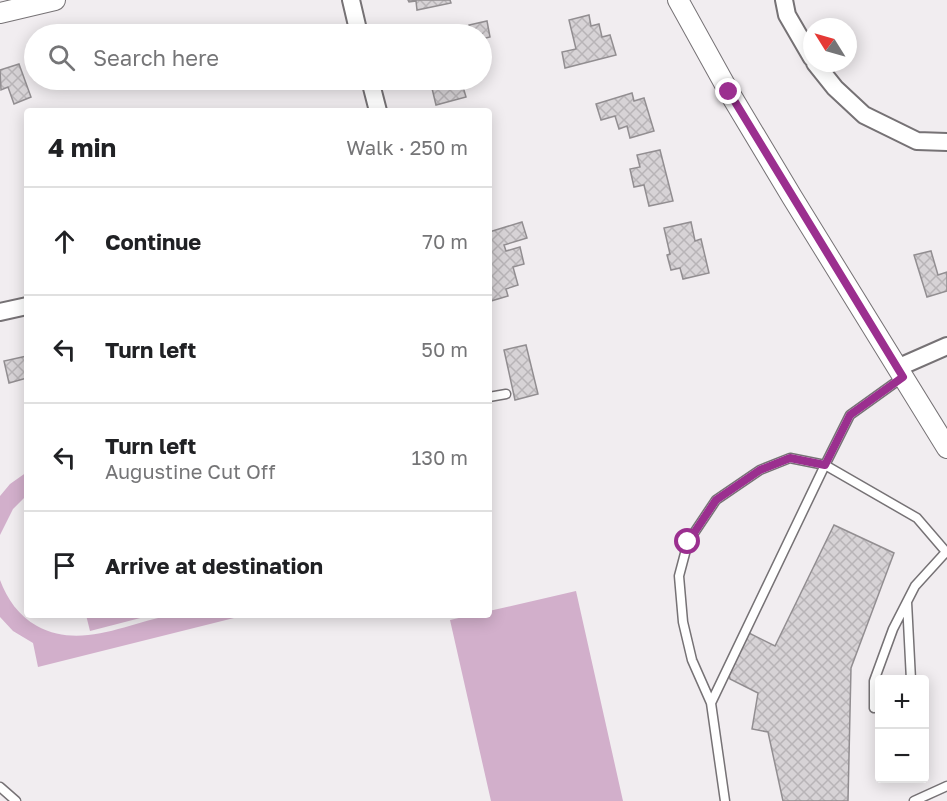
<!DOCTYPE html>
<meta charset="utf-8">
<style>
body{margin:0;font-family:"Golos Text",sans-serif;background:#f6f6f6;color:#202124}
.controls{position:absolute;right:18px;bottom:18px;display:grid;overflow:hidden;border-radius:6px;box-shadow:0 3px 15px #0003}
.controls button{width:54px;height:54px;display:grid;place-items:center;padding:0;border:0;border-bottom:2px solid #e0e0e0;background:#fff;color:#202124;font:30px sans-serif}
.compass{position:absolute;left:803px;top:18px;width:54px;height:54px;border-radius:50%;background:#fff;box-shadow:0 3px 15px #0003;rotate:307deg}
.stop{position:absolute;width:18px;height:18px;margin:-14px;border:4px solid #9b2f8f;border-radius:50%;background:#fff}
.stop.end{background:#9b2f8f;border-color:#fff;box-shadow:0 2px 6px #0008}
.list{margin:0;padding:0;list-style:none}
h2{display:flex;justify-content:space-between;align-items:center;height:78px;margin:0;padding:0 24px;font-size:26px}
h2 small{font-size:20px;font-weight:400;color:#757577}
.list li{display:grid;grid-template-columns:39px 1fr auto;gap:18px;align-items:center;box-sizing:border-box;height:108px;padding:0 24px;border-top:2px solid #e0e0e0}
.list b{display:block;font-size:22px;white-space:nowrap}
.list p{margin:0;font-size:20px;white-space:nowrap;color:#757577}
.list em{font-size:20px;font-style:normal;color:#757577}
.icon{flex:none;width:33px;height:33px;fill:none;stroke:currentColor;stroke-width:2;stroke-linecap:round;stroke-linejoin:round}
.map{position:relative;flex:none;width:947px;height:801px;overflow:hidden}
.search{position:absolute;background:#fff;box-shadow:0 3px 15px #0003;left:24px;top:24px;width:468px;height:66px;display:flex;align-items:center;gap:15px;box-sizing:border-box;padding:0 21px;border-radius:33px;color:#757577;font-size:22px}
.panel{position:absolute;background:#fff;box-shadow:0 3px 15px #0003;left:24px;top:108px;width:468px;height:510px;border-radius:6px}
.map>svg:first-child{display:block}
</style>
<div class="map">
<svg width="947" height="801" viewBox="0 0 947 801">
<defs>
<pattern id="building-cross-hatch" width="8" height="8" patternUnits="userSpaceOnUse" patternTransform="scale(1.5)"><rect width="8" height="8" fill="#d7d3d6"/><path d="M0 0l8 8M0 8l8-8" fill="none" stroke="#b8b4b7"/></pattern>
</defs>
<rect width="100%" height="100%" fill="#f1edf0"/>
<path fill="#d2afcb" d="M27 472V495L13 509 0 535V496L10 484Z
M0 580C7 599 19 616 37 626 81 650 127 623 172 615 196 611 223 615 246 615L38 667 33 643 13 631 0 617Z
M576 591 623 801H491L450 620 472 615H489V611Z
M86 615H152L90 631Z"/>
<path fill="url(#building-cross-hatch)" stroke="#928e91" stroke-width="1.5" d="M408 0H450L451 3 417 10 416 1 409 2Z
M589 15 591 26 599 24 602 37 610 35 616 55 565 68 562 52 576 49 569 20Z
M487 21 490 37 482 39V34H472L469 25Z
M19 64 31 97 14 104 8 87 1 90 0 70Z
M430 80H461L466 97 436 105Z
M632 93 634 101 644 98 654 131 630 138 627 126 619 129 615 116 601 120 596 104Z
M660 150 673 201 649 206 644 185 634 187 630 169 640 167 637 155Z
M522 222 527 238 504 245 506 251 520 247 524 264 513 267 518 285 506 289 508 296 491 301 489 295V232Z
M691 222 695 241 701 239 709 273 683 279 680 268 671 270 667 255 670 254 664 228Z
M931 251 938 275 947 272V291L927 297 914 255Z
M526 345 538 394 515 400 504 350Z
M27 356V378L9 383 4 361Z
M834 525 894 553 851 668 848 801H783L768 732 752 729 758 693 730 679 729 674 749 633 775 646Z"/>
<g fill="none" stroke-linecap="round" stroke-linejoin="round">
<defs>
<path id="service" d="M903 377 850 415 825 465 917 518 947 553
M489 397 506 394
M790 458 825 465 711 703 692 660 683 622 679 576 688 542 716 500 760 470Z
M907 602 911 680
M711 703 725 801
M880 706 874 708V681L893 629 915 586 946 552
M0 787 16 801
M914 801 947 786"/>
<path id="minor" d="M351 0 359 34
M784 0 787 15 812 58
M815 63 835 88 864 115 917 141 947 142
M370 80 378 111
M0 312 27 306
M897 368 947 346"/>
<path id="tertiary" d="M678 0 729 92 792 197 947 448
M0 13 55 0"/>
</defs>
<use href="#service" stroke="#767275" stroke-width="11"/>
<use href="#minor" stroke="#767275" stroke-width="20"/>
<use href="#tertiary" stroke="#767275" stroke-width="22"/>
<use href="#service" stroke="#fff" stroke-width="8"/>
<use href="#minor" stroke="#fff" stroke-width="16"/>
<use href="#tertiary" stroke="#fff" stroke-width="20"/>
</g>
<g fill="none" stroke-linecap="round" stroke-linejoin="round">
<path stroke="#9b2f8f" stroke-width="8" d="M688 542 716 500 760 470 790 458 825 465 850 415 903 377 729 92"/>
</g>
</svg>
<div class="controls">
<button>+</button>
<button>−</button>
</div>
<svg class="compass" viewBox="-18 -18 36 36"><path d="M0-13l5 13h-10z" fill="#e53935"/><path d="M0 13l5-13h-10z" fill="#757577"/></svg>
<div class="stop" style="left:688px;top:542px"></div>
<div class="stop end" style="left:729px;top:92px"></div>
<div class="search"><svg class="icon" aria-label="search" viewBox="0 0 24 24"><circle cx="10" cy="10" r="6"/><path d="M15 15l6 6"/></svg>Search here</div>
<section class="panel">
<h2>4 min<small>Walk · 250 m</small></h2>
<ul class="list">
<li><svg class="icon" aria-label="ahead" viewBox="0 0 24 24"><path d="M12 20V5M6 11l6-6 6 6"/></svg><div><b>Continue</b></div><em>70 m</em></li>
<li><svg class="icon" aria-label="left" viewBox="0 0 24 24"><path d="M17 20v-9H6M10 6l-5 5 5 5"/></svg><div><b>Turn left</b></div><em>50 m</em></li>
<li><svg class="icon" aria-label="left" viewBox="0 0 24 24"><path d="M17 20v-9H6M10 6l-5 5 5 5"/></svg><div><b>Turn left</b><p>Augustine Cut Off</p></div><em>130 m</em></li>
<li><svg class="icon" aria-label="arrive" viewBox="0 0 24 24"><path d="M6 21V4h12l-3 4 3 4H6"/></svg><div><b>Arrive at destination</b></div></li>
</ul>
</section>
</div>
